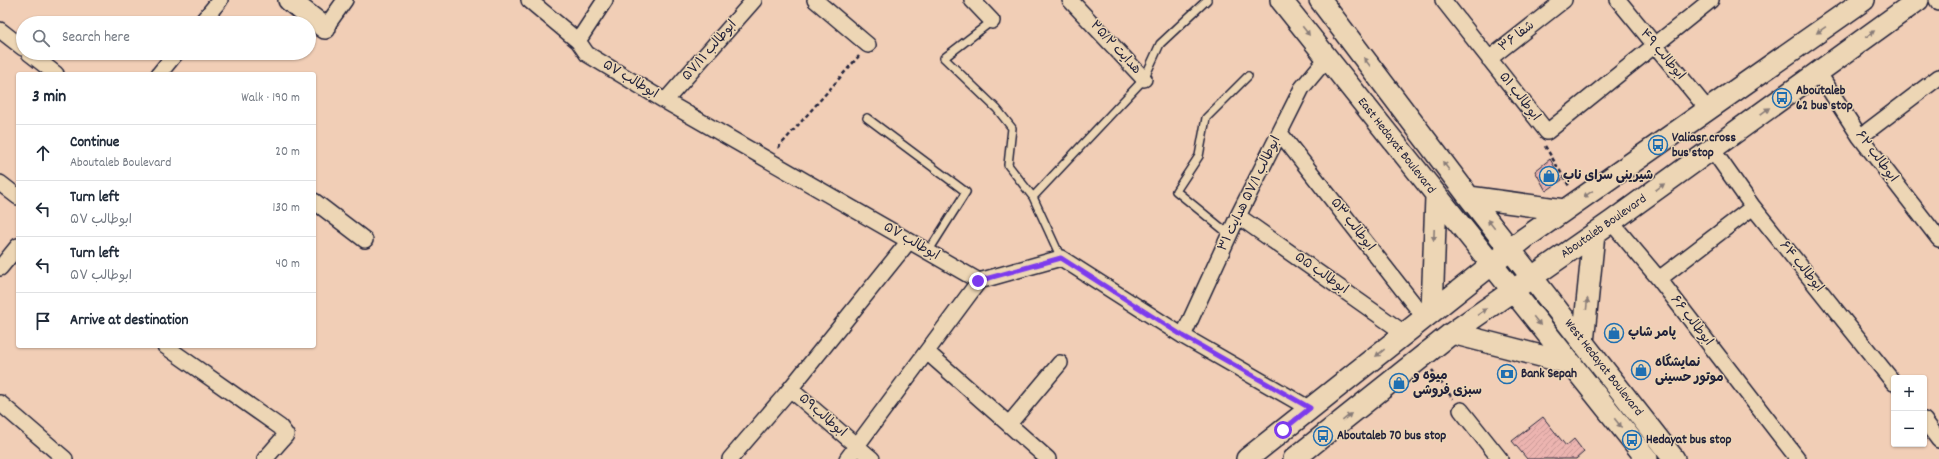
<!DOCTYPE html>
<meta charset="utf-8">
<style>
body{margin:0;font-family:Dekko,"Playpen Sans Arabic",sans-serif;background:#f6f6f7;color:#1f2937}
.controls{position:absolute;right:12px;bottom:12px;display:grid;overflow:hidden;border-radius:4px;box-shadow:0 1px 3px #0004}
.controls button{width:36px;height:36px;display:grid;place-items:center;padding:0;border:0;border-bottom:1px solid #e0e1e3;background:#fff;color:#1f2937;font:20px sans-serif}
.stop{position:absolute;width:12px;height:12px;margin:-9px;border:3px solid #7c3aed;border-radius:50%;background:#fff}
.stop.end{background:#7c3aed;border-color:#fff;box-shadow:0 1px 4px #0008}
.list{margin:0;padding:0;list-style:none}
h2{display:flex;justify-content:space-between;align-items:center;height:52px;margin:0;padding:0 16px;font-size:17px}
h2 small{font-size:13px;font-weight:400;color:#747a83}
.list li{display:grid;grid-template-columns:26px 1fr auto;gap:12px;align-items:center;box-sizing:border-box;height:56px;padding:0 16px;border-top:1px solid #e0e1e3}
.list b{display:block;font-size:15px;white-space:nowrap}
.list p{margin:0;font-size:13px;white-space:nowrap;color:#747a83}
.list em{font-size:13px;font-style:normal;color:#747a83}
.icon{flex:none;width:22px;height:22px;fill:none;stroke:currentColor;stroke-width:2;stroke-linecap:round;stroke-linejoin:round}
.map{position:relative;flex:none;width:1939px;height:459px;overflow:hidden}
.search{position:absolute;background:#fff;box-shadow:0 1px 3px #0004;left:16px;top:16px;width:300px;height:44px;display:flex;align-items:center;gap:10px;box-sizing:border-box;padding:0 14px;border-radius:22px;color:#747a83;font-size:15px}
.panel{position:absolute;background:#fff;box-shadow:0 1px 3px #0004;left:16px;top:72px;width:300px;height:276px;border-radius:4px}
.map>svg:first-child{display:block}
</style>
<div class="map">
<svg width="1939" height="459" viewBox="0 0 1939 459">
<defs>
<pattern id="building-hatch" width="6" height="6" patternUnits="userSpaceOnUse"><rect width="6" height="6" fill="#ecb4b0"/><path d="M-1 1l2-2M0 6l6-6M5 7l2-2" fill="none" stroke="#ca9a98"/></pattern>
</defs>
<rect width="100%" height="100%" fill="#f1ceb6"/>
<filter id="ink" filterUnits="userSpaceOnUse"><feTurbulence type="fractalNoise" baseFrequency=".025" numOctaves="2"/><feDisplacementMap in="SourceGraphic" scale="8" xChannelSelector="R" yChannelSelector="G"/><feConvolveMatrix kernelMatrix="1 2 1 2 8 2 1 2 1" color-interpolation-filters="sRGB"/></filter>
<g filter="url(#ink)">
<path fill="url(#building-hatch)" stroke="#22223b" d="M1550 159 1562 180 1546 191 1535 171Z
M1543 417 1566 446 1574 439 1584 452 1576 459H1527L1512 441Z"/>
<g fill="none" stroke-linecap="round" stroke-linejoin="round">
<defs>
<path id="lane" d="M992 21 944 58 997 109 1012 128 1008 165 1033 197
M867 118 966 192 928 252
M1230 235 1176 191 1199 156 1206 118 1248 76
M1061 258 1033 197 1144 79 1160 44 1207 0"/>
<path id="street" d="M529 0 578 41 587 54 665 101 979 281 1061 258 1183 336 1310 409
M815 0 868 45
M972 0 992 21
M1070 0 1144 79
M1443 0 1547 132 1711 0
M1618 0 1708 110
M1937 0 1939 3
M201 23 220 0
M325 28 345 0
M0 30 23 48
M578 41 605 0
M29 53 56 74
M1489 59 1564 0
M1818 72 1860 137 1939 239
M159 74 176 53
M665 101 754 0
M1280 133 1424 317
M1860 137 1939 77
M1712 149 1753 207 1894 383
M0 183 18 197
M314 201 365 240
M1238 216 1404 333
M1611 222 1659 279 1798 459
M0 268 18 246
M1659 279 1753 207
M1183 336 1238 216 1302 88 1327 58
M165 346 280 427 286 435 265 459
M927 352 1048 459
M790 389 872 459
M0 403 65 459
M1461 410 1500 459
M1924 420 1939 440
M1009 424 1060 363
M730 459 786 394 909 241
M847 459 979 281"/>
<path id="secondary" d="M289 0 325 28
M1281 0 1647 459
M1320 0 1469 197 1674 459
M1469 197 1564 210
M1432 311 1436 196
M1452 333 1572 364
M1583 343 1594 234
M1247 459 1525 238 1864 0
M1294 459 1452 333 1611 222 1918 0"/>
</defs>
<use href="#lane" stroke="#22223b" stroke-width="10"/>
<use href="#street" stroke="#22223b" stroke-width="18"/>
<use href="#secondary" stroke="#22223b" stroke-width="24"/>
<path stroke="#22223b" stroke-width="2.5" stroke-dasharray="4 3" stroke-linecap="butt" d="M1545 146 1569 186
M778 148 859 56
M1432 370 1453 399"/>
<use href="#lane" stroke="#edd6b5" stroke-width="7"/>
<use href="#street" stroke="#edd6b5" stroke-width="15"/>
<use href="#secondary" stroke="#edd6b5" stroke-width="21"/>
</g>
<defs><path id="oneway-solid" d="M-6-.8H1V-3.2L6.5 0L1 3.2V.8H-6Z"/></defs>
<g fill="#887c78">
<use href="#oneway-solid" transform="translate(1821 30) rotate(145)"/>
<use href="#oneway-solid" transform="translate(1306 31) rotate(52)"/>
<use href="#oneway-solid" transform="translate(1870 34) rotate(-36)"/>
<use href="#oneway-solid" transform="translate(1367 62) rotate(-127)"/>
<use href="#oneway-solid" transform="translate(1765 111) rotate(-36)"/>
<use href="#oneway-solid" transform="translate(1446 166) rotate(-127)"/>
<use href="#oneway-solid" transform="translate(1660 187) rotate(-36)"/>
<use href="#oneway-solid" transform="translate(1588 194) rotate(145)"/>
<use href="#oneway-solid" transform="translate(1491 224) rotate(-128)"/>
<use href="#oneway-solid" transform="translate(1434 235) rotate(92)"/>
<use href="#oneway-solid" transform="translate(1587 304) rotate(-84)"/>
<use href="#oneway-solid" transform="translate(1482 312) rotate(-35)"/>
<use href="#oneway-solid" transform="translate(1537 321) rotate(51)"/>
<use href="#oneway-solid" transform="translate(1380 353) rotate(141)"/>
<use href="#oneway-solid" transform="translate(1347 417) rotate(-39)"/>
<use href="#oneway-solid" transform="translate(1618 423) rotate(52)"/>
</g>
</g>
<g fill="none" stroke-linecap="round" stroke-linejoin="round" filter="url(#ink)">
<path stroke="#7c3aed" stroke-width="5" d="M978 281 1061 258 1183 336 1310 408 1283 430"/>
</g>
<defs>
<symbol id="bus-ring" viewBox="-11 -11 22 22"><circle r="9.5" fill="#edd6b5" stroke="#1f6fb2" stroke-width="1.5"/><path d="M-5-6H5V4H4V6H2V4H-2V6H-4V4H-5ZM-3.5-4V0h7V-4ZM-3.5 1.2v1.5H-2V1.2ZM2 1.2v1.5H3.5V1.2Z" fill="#1f6fb2"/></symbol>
<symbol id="shop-ring" viewBox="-11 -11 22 22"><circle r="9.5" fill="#edd6b5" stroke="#1f6fb2" stroke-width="1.5"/><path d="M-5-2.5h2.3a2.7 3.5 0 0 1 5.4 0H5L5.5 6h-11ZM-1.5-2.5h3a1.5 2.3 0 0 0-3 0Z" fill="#1f6fb2"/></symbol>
<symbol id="bank-ring" viewBox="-11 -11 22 22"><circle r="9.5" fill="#edd6b5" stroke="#1f6fb2" stroke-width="1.5"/><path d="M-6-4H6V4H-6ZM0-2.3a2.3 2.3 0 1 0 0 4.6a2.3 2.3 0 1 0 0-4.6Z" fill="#1f6fb2"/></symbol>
</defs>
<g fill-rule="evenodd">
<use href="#bus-ring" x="1771" y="87" width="22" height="22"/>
<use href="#bus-ring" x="1647" y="134" width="22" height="22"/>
<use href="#shop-ring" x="1538" y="165" width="22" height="22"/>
<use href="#shop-ring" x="1603" y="322" width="22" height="22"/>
<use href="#shop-ring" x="1630" y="359" width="22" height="22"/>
<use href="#bank-ring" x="1496" y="363" width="22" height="22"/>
<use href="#shop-ring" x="1388" y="372" width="22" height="22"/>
<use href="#bus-ring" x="1312" y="425" width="22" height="22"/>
<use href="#bus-ring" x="1621" y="429" width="22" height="22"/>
</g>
<g text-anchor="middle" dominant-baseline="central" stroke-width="3" stroke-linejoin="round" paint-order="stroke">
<g font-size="13" fill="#22223b" stroke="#edd6b5">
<text transform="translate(1517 37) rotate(-38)">شفا ۳۶</text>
<text transform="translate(1115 48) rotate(47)">هدایت ۲۵/۲</text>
<text transform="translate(710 51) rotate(-49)">ابوطالب ۵۷/۱۱</text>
<text transform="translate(1662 55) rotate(50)">ابوطالب ۴۹</text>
<text transform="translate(630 80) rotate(31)">ابوطالب ۵۷</text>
<text transform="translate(1519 97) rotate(52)">ابوطالب ۵۱</text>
<text transform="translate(1396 146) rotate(52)">East Hedayat Boulevard</text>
<text transform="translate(1876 157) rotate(53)">ابوطالب ۶۲</text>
<text transform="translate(1250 194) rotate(-64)">ابوطالب ۵۷/۱ هدایت ۳۱</text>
<text transform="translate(1352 225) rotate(52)">ابوطالب ۵۳</text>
<text transform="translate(1604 227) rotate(-35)">Aboutaleb Boulevard</text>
<text transform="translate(911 242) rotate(30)">ابوطالب ۵۷</text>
<text transform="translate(1801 267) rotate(51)">ابوطالب ۶۴</text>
<text transform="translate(1321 274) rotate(35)">ابوطالب ۵۵</text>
<text transform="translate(1691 321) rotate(52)">ابوطالب ۶۶</text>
<text transform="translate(1603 368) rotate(52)">West Hedayat Boulevard</text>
<text transform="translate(822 416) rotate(41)">ابوطالب۵۹</text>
</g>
<g font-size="13" font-weight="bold" fill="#22223b" stroke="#edd6b5" text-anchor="start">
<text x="1796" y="91">Aboutaleb<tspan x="1796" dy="15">62 bus stop</tspan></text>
<text x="1672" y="138">Valiasr cross<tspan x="1672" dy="15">bus stop</tspan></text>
<text x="1563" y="176">شیرینی سرای ناب</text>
<text x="1628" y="333">پامر شاپ</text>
<text x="1655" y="363">نمایشگاه<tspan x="1655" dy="15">موتور حسینی</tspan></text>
<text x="1521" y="374">Bank Sepah</text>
<text x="1413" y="376">میوه و<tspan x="1413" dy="15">سبزی فروشی</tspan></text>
<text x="1337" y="436">Aboutaleb 70 bus stop</text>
<text x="1646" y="440">Hedayat bus stop</text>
</g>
</g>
</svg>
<div class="controls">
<button>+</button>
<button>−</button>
</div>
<div class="stop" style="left:1283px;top:430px"></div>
<div class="stop end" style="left:978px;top:281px"></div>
<div class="search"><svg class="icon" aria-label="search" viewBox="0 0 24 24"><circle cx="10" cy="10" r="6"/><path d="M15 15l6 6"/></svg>Search here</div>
<section class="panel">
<h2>3 min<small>Walk · 190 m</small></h2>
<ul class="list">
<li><svg class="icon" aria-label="ahead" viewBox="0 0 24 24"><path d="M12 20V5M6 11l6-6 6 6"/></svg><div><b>Continue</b><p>Aboutaleb Boulevard</p></div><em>20 m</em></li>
<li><svg class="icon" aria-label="left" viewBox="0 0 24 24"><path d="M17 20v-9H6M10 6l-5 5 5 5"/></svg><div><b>Turn left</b><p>ابوطالب ۵۷</p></div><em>130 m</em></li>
<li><svg class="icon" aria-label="left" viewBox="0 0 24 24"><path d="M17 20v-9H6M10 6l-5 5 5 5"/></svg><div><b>Turn left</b><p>ابوطالب ۵۷</p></div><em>40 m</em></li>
<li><svg class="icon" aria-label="arrive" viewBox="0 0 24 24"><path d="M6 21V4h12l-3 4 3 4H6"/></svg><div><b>Arrive at destination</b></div></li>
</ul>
</section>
</div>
